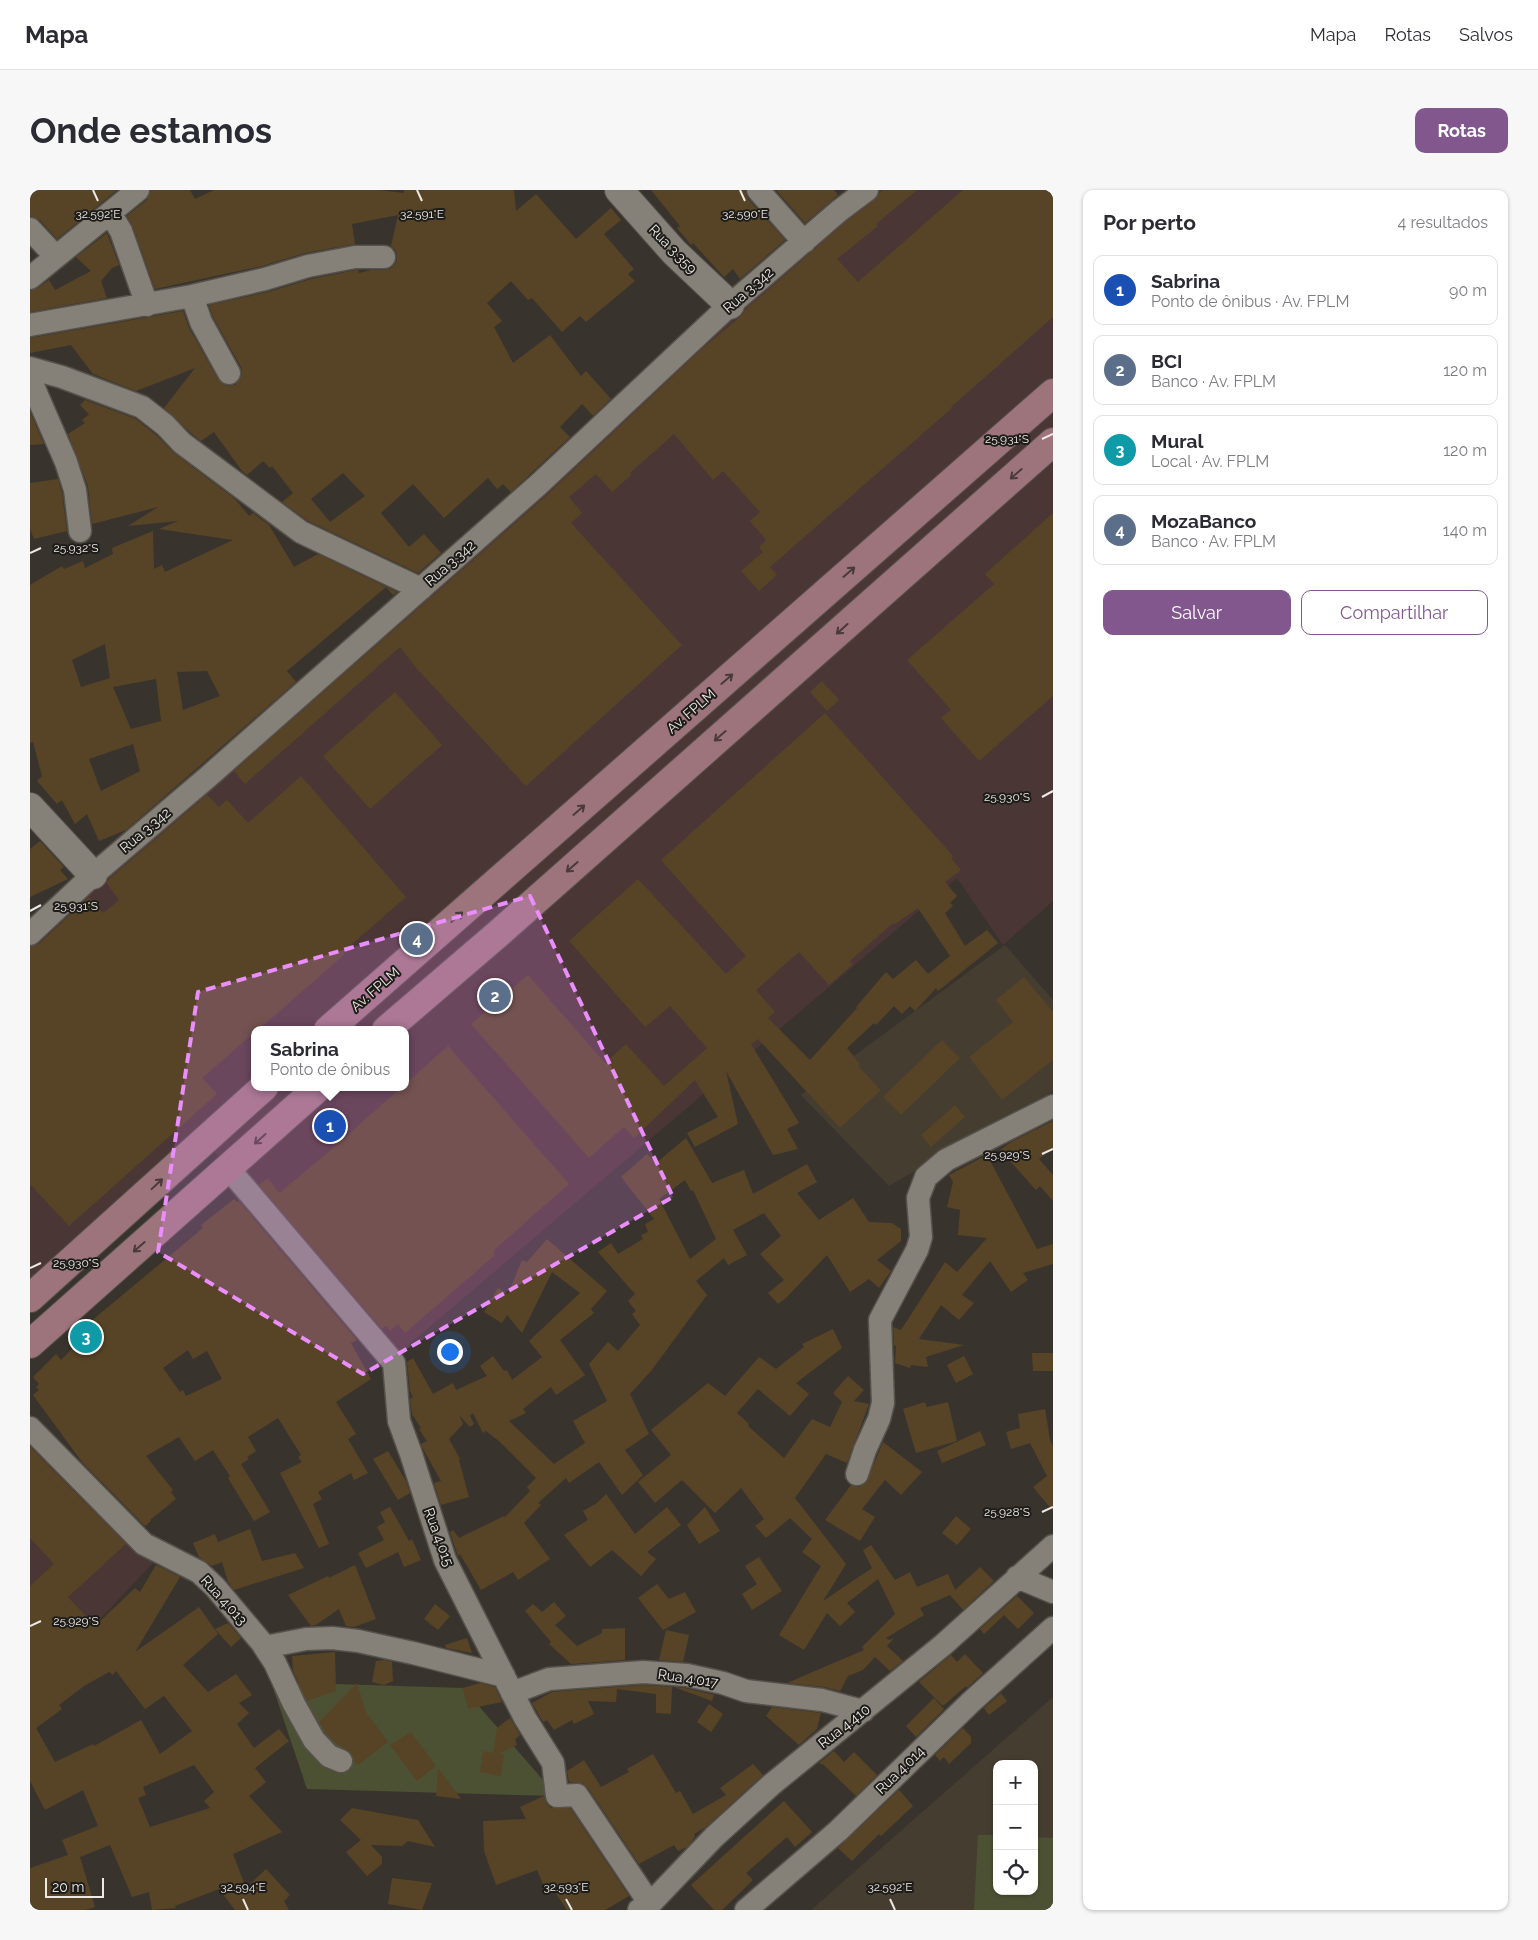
<!DOCTYPE html>
<html lang="pt">
<meta charset="utf-8">
<style>
body{margin:0;font-family:Raleway,sans-serif;background:#f7f7f7;color:#2b2b33}
.controls{position:absolute;right:15px;bottom:15px;display:grid;overflow:hidden;border-radius:10px;box-shadow:0 1px 4px #0004}
.controls button{width:45px;height:45px;display:grid;place-items:center;padding:0;border:0;border-bottom:1px solid #e1e1e2;background:#fff;color:#2b2b33;font:25px sans-serif}
.scale{position:absolute;left:15px;bottom:12px;width:59px;box-sizing:border-box;padding-left:5px;border:2px solid #ece9e5;border-top:0;font-size:14px;line-height:18px;white-space:nowrap;color:#ece9e5;-webkit-text-stroke:4px #1e1c19;paint-order:stroke}
.you{position:absolute;left:419px;top:1161px;width:18px;height:18px;margin:-12px;border:4px solid #fff;border-radius:50%;background:#1a73e8;box-shadow:0 0 0 8px #1a73e833}
.badge{display:grid;place-items:center;width:32px;height:32px;border-radius:50%;background:#81578e;color:#fff;font-size:16px;font-weight:700}
.pin{position:absolute;translate:-50% -50%;border:2px solid #fff;box-shadow:0 1px 5px #0006}
.popup{position:absolute;left:221px;top:836px;width:158px;height:65px;box-sizing:border-box;display:grid;place-content:center;border-radius:10px;background:#fff;filter:drop-shadow(0 1px 4px #0005);font-size:16px;white-space:nowrap;color:#7c7c81}
.popup b{font-size:19px;color:#2b2b33}
.popup::after{content:'';position:absolute;left:50%;top:100%;margin-left:-10px;border:10px solid transparent;border-top-color:#fff}
.list{margin:0;padding:0;list-style:none}
h2{display:flex;justify-content:space-between;align-items:center;height:65px;margin:0;padding:0 20px;font-size:21px}
h2 small{font-size:16px;font-weight:400;color:#7c7c81}
.list li{display:grid;grid-template-columns:32px 1fr auto;gap:15px;align-items:center;box-sizing:border-box;height:70px;margin:0 10px 10px;padding:0 10px;border:1px solid #e1e1e2;border-radius:10px}
.list b{display:block;font-size:19px;white-space:nowrap}
.list p{margin:0;font-size:16px;white-space:nowrap;color:#7c7c81}
.list em{font-size:16px;font-style:normal;color:#7c7c81}
.actions{display:flex;gap:10px;padding:15px 20px}
.actions a{flex:1;padding:11px 0;border:1px solid #81578e;border-radius:10px;text-align:center;font-size:18px;color:#81578e}
.actions .main{background:#81578e;color:#fff}
.icon{flex:none;width:28px;height:28px;fill:none;stroke:currentColor;stroke-width:2;stroke-linecap:round;stroke-linejoin:round}
.map{position:relative;flex:none;width:1023px;height:1720px;overflow:hidden;border-radius:10px}
header{display:flex;align-items:center;gap:30px;box-sizing:border-box;height:70px;padding:0 25px;background:#fff;border-bottom:1px solid #e1e1e2}
header strong{font-size:24px}
nav{display:flex;gap:28px;margin-inline-start:auto;font-size:18px}
.intro{display:flex;align-items:center;justify-content:space-between;box-sizing:border-box;height:120px;padding:0 30px}
h1{margin:0;font-size:35px}
.button{padding:12px 22px;border-radius:10px;background:#81578e;color:#fff;font-size:18px;font-weight:700}
main{display:flex;gap:30px;padding:0 30px}
aside{flex:1;background:#fff;border-radius:10px;box-shadow:0 1px 4px #0004}
.map>svg:first-child{display:block}
</style>
<header>
<strong>Mapa</strong>
<nav><a>Mapa</a><a>Rotas</a><a>Salvos</a></nav>
</header>
<div class="intro"><h1>Onde estamos</h1><a class="button">Rotas</a></div>
<main>
<div class="map">
<svg width="1023" height="1720" viewBox="0 0 1023 1720">
<rect width="100%" height="100%" fill="#38342d"/>
<path fill="#4b3636" fill-rule="evenodd" d="M837 0H1023V711L973 755 927 688 362 1169 175 951 0 1108V744ZM225 840H375V897H225Z
M0 1243 125 1371 15 1487 0 1500Z"/>
<path fill="#453d30" fill-rule="evenodd" d="M975 755 1023 810V901L859 996 771 905Z
M1023 1507V1720H781ZM967 1574H1004V1701H967Z"/>
<path fill="#4d5134" d="M241 1492 433 1498 527 1606 277 1599Z
M948 1645H967V1701H1004V1647L1023 1648V1720H944Z"/>
<path fill="#574427" fill-rule="evenodd" d="M0 0H87L27 49 10 30 0 26Z
M121 0H160L165 9 184 0H349L374 3V0H484L486 21 506 4 546 49 581 18 591 30 574 44 604 79 598 84 605 91 556 132 550 126 532 142 502 108 498 110 481 91 457 113 472 131 464 137 483 173 520 145 551 186 556 181 581 209 563 226 552 214 530 237 540 247 481 302 473 294 467 299 458 288 414 328 383 294 351 323 379 357 394 344 411 363 388 383 278 331 252 312 263 303 242 276 240 278 233 271 217 285 212 281 184 242 171 251 161 243 134 218 165 178 106 201 63 184 41 155 0 163V148L153 121 159 138 188 189 193 194 198 196 205 195 210 189 212 184 211 177 183 127 179 115 238 102 281 89 326 80H328L329 83 341 80H354L361 78 366 73 367 67 366 61 361 56 368 25 322 34 325 54 275 63 232 76 125 99 103 37 97 26 117 10ZM313 283 335 306 300 332 281 309Z
M621 0H715L718 9 755 50 710 89 703 79 694 87 663 53 661 55 647 38 650 36Z
M746 0H804L808 5 775 33Z
M852 0H887L846 34 848 36 807 69 828 92 933 0H1023V127L921 217 922 218 740 377 747 385 729 401 711 381 733 362 729 357 736 350 720 331 730 322 693 281 683 290 644 244 600 283 601 285 582 302 566 284 539 307 552 323 541 333 652 455 496 596 388 480 370 457 215 594 204 581 517 305 673 158 709 128 715 120 817 31 845 10Z
M77 43 89 75 82 78 71 91 77 108 0 122V101L8 98 19 90 25 100 61 81 46 67Z
M55 210 106 229 126 245 144 263 205 309 219 326 223 323 239 335 264 377 288 364 367 402 363 405 356 397 257 481 266 492 96 640 69 651 57 624 45 634 32 610 27 614 7 591 12 586 3 552 0 553V395L32 376 34 379 53 371 55 378 83 364 82 358 123 341 124 379 132 375 135 382 203 350 129 339 148 331 98 336 128 317 62 334 58 296 38 244 55 233 52 230 59 224 50 215ZM75 454 80 488 51 497 42 470ZM177 481 190 506 153 520 147 482ZM126 489 131 531 101 539 83 497ZM103 554 110 581 71 601 59 569Z
M0 222 14 254 0 255Z
M28 289 32 303 37 341 4 349 0 339V293Z
M1023 323V506L949 571 911 528 921 520 877 470 964 394 955 384Z
M792 491 809 510 797 521 780 502Z
M365 502 412 555 340 619 293 566Z
M795 523 923 666 921 668 931 680 915 692 927 706 920 713 923 716 915 723 935 756 957 740 968 753 908 801 906 798 885 821 880 816 872 824 864 816 846 835 844 833 817 858 830 874 828 876 851 900 810 938 728 849 721 854 769 933 757 939 768 959 743 965 696 881 708 934 665 957 657 943 688 927 665 890 604 948 594 937 559 968 441 834 498 785 575 873 596 854 634 896 677 858 640 816 615 837 539 751 608 689 696 784 716 766 631 670ZM888 718 920 766 898 784 886 770 863 789 856 782 826 817 827 818 780 870 738 828 745 822 726 800 769 762 799 795 823 774 820 771 863 733 865 734Z
M271 586 376 707 313 762 315 764 228 840H225V842L172 888 187 904 39 1036 0 994V757L9 754 59 707 73 723 89 710 76 692 78 690 177 605 189 617 197 610 218 633Z
M10 651 34 677 30 680 38 689 0 707V659Z
M994 787 1023 822V870L972 910 939 867 983 832 966 810Z
M912 850 930 868 871 925 853 907Z
M418 856 539 994 464 1060V1066L375 1143 368 1134 360 1141 356 1136 352 1139 229 995 238 988 249 1003 295 965 372 897H375V894Z
M925 915 935 927 901 957 891 945Z
M1023 931V958L1009 969 1023 985V1011L1010 996 1006 1000 970 960 981 952Z
M656 948 682 993 714 980 723 1004 777 974 787 992 767 1003 789 1030 823 1008 839 1032 862 1033 871 1039V1051L847 1070 861 1081 849 1098 839 1089 820 1102 797 1065 756 1108 748 1114 738 1103 754 1090 730 1064 751 1046 734 1023 703 1040 717 1065 698 1075 694 1068 666 1091 677 1105 621 1181 600 1204 619 1244 595 1260 613 1285 592 1305 569 1272 539 1293 536 1288 508 1313 511 1315 494 1333 520 1369 488 1390 483 1382 451 1400 430 1364 428 1366 420 1342 423 1340 429 1348 474 1326 475 1327 500 1301 497 1297 506 1288 470 1252 456 1241 453 1243 443 1223 440 1226 444 1234 440 1237 429 1225 433 1234 419 1249 430 1269 429 1270 439 1307 411 1315 404 1293 411 1291 392 1257 391 1254 397 1251 389 1239 391 1238 382 1224 380 1209 383 1207 380 1201 377 1172 383 1168 403 1204 423 1193 426 1200 457 1186 450 1176 463 1166 474 1181 477 1180 482 1190 512 1167 499 1151 550 1103 522 1082 492 1143 477 1125 472 1133 454 1122 468 1098 478 1104 492 1070 497 1072 517 1049 577 1101 561 1119 564 1123 530 1150 555 1185 526 1205 521 1197 493 1219 496 1223 479 1231 524 1274 555 1253 543 1231 577 1211 559 1174 578 1152 588 1161 610 1135 602 1124 606 1121 598 1111 605 1104 568 1062 581 1053 588 1064 613 1049 611 1045 618 1042 615 1034 624 1029 591 987 617 964 626 973ZM655 990 661 1001 663 1000 686 1049 660 1069 629 1009Z
M957 965 1007 1059 1023 1054V1074L993 1083 998 1090 981 1102 960 1071 932 1105 944 1113 929 1130 911 1115 889 1149 934 1155 896 1167 898 1177 881 1175 880 1178 865 1173 866 1156 864 1155 863 1137 871 1140 915 1072 927 1082 957 1048 928 1045 930 1020 917 1017 923 992 919 985Z
M204 1009 207 1012 209 1011 327 1150 321 1153 341 1189 306 1212 326 1244 318 1249 338 1283 324 1290 321 1283 288 1302 292 1309 283 1314 299 1354 289 1358 250 1283 272 1272 268 1267 271 1265 248 1228 218 1247 226 1261 217 1267 219 1269 211 1274 240 1322 224 1331 198 1288 200 1286 183 1260 165 1271 149 1247 116 1266 143 1300 141 1302 146 1309 120 1330 121 1331 115 1336 52 1272 3 1205 9 1200 6 1197 9 1194 3 1187 26 1164 31 1170 53 1148 50 1144 62 1134 60 1132 173 1038 171 1035ZM158 1160 163 1169 177 1161 192 1189 156 1206 153 1200 150 1202 133 1178Z
M803 1139 812 1158 766 1193 779 1204 760 1226 728 1199 707 1223 719 1234 718 1236 754 1268 782 1229 800 1237 812 1212 803 1203 818 1186 834 1200 824 1211 839 1214 817 1273 796 1264 765 1308 816 1374 793 1411 842 1378 833 1360 841 1355 865 1390 880 1382 887 1397 918 1384 925 1400 950 1377 964 1391 933 1420 920 1405 890 1418 894 1425 856 1448 859 1450 864 1448 857 1456 873 1471 860 1481 845 1467 833 1480 818 1486 810 1501 794 1497 757 1493 834 1460 832 1457 865 1424 848 1389 817 1413 825 1422 810 1436 797 1423 774 1460 749 1445 791 1376 772 1362 782 1349 760 1328 736 1348 725 1336 734 1329 711 1298 685 1323 652 1290 625 1313 608 1292 641 1265 621 1240 678 1193 695 1206 729 1167 746 1179 774 1157 772 1154Z
M1002 1163H1023V1181H1003Z
M934 1166 943 1184 926 1193 917 1175Z
M895 1212 897 1217 918 1212 927 1251 886 1263 873 1219Z
M1015 1219 1020 1250 1023 1256V1321L1003 1297 1017 1286 1000 1253 981 1259 976 1242 990 1238 988 1224Z
M950 1241 956 1255 912 1273 907 1261Z
M853 1252 892 1282 871 1305 855 1290 832 1319 845 1327 830 1351 795 1330 821 1295 829 1297 836 1293Z
M0 1257 96 1354 38 1407 65 1436 105 1398 110 1402 126 1375 150 1387 105 1462 169 1417 188 1444 153 1475 178 1502 206 1484 222 1505 209 1513 219 1523 207 1534 224 1558 249 1539 259 1551 225 1578 236 1592 219 1606 252 1642 203 1664 216 1698 236 1679 260 1705 254 1711 259 1720H205L189 1699 145 1716 146 1718 122 1720 119 1702 102 1707 80 1655 50 1667 65 1717 55 1720H0V1678L38 1665 32 1650 68 1636 53 1600 15 1620 0 1591V1396L24 1374 0 1348ZM86 1481 115 1519 134 1506 162 1541 130 1564 111 1530 64 1556 63 1554 25 1572 6 1538 32 1519 29 1515 54 1496 79 1482 83 1485ZM164 1575 184 1602 174 1611 180 1618 120 1637 108 1608 116 1605 113 1597Z
M358 1261 376 1291 380 1303 368 1310 343 1269Z
M576 1304 605 1344 637 1317 651 1335 617 1362 626 1369 611 1386 582 1360 560 1377 534 1345 558 1330 553 1321 567 1313Z
M360 1317 379 1351 382 1349 391 1370 374 1377 368 1362 336 1378 328 1363 354 1350 347 1337 355 1332 350 1322Z
M675 1317 690 1341 669 1354 657 1335Z
M926 1326 941 1339 927 1355 912 1343Z
M220 1339 232 1371 265 1363 274 1378 204 1400 198 1392 192 1372 182 1376 169 1367 163 1353 185 1344 188 1352Z
M729 1367 752 1401 722 1420 712 1404 727 1394 715 1376Z
M325 1375 346 1429 324 1437 316 1436 309 1419 286 1435 281 1436 258 1405 298 1386 299 1388Z
M627 1394 639 1409 655 1402 666 1422 633 1440 608 1408Z
M987 1406 1004 1423 988 1439 974 1425 954 1444 950 1439Z
M524 1412 536 1426 525 1435 547 1456 572 1443V1439L595 1438V1470L541 1474 519 1454 521 1452 495 1421 503 1414 512 1422Z
M405 1414 420 1426 408 1440 394 1429Z
M198 1433 211 1448 201 1457 185 1439Z
M636 1440 659 1445 653 1472 629 1470Z
M437 1448 442 1463 416 1458 415 1455Z
M305 1462 306 1501 277 1511 263 1481 262 1466Z
M935 1464 953 1483 937 1498 936 1496 913 1516 889 1492 921 1465 927 1472Z
M355 1470 362 1472 363 1491 354 1495 342 1492 346 1471Z
M327 1493 336 1522 358 1552 328 1575 324 1571 321 1563 303 1551 295 1542 289 1532Z
M450 1493 465 1497 472 1512 438 1519 433 1498Z
M613 1495 642 1497 641 1524 626 1523V1504L587 1499 586 1512 558 1511 564 1524 544 1534 542 1530 524 1540 517 1530 513 1532 502 1513 522 1502Z
M644 1497 655 1498 684 1505 682 1511Z
M971 1503 977 1511 959 1525 954 1518Z
M904 1508 914 1519 886 1547 876 1536Z
M679 1514 693 1524 681 1542 667 1532Z
M742 1517 791 1523 787 1539 769 1555 736 1526Z
M480 1528 490 1545 485 1549 487 1555 469 1564H474L471 1586 450 1582 453 1561 463 1563 467 1538Z
M933 1538 941 1547V1553L919 1574 914 1567 910 1571 905 1565Z
M381 1542 406 1576 387 1591 360 1555Z
M804 1561 814 1572 824 1562 847 1585 826 1606 794 1575 789 1573Z
M623 1564 646 1603 650 1601 663 1624 696 1605 690 1598 723 1574 733 1585 676 1637 664 1644 665 1647 657 1657 648 1661 644 1655 609 1674 558 1598 552 1593 539 1592 537 1581 554 1570 571 1597 599 1582 597 1579Z
M408 1578 431 1609 406 1606Z
M869 1600 883 1616 851 1646 849 1644 822 1671 808 1658Z
M514 1606 516 1613 521 1618H540L599 1706 575 1720H537L521 1696 515 1699 507 1680 466 1695 454 1661 453 1631 496 1629 490 1617Z
M754 1611 782 1642 765 1657 757 1647 716 1683 723 1690 692 1720H684L661 1695Z
M322 1618 388 1630 405 1657 378 1651 372 1656 341 1655 352 1667V1674L337 1686 316 1662 331 1650 310 1630Z
M362 1688 402 1693 392 1720 358 1714Z"/>
<g fill="none" stroke-linecap="round" stroke-linejoin="round">
<defs>
<path id="minor" d="M728 0 774 52
M80 23 91 41 117 115
M0 39 26 67
M0 88 108 0
M162 106 171 132 199 183
M0 135 162 106 235 89 278 76 325 67H354
M0 178 32 187 112 217 135 235 152 253 271 342 391 399
M0 189 36 272 45 300 50 341
M0 744 63 685 179 586 508 295 700 115 809 21 837 0
M198 978 364 1173 369 1231 381 1264 415 1370 495 1528 523 1573 527 1606 547 1605 620 1714
M0 1238 114 1354 169 1382 185 1397 232 1453 245 1473 264 1514 284 1550 299 1566 311 1571
M827 1284 835 1260 849 1229 853 1213 850 1130 887 1060 891 1047 888 1008 896 987 916 970 1023 916
M987 1387 1023 1402
M235 1457 276 1449 302 1448 328 1451 383 1463 474 1486
M482 1503 519 1489 613 1482 657 1485 693 1493 716 1501 792 1510 833 1521
M609 1720 620 1714 684 1647 741 1595 913 1455 1023 1356
M716 1720 808 1641 941 1512 1023 1438"/>
<path id="tertiary" d="M589 0 644 62 700 115
M0 617 63 685"/>
<path id="secondary" d="M298 840 1023 203
M356 840 469 743 1023 252
M0 1108 234 897
M0 1154 289 897"/>
</defs>
<use href="#minor" stroke="#55514b" stroke-width="25"/>
<use href="#tertiary" stroke="#55514b" stroke-width="30"/>
<use href="#secondary" stroke="#55514b" stroke-width="30"/>
<use href="#minor" stroke="#858078" stroke-width="22"/>
<use href="#tertiary" stroke="#858078" stroke-width="28"/>
<use href="#secondary" stroke="#9d737c" stroke-width="28"/>
</g>
<defs><path id="oneway-shaft" d="M-6 0H5M1.5-3L5.5 0L1.5 3" fill="none" stroke-width="1.6" stroke-linecap="round" stroke-linejoin="round" transform="scale(1.25)"/></defs>
<g stroke="#4a3a3c">
<use href="#oneway-shaft" transform="translate(986 284) rotate(139)"/>
<use href="#oneway-shaft" transform="translate(819 382) rotate(-41)"/>
<use href="#oneway-shaft" transform="translate(812 439) rotate(138)"/>
<use href="#oneway-shaft" transform="translate(697 489) rotate(-41)"/>
<use href="#oneway-shaft" transform="translate(690 546) rotate(139)"/>
<use href="#oneway-shaft" transform="translate(549 620) rotate(-41)"/>
<use href="#oneway-shaft" transform="translate(542 677) rotate(139)"/>
<use href="#oneway-shaft" transform="translate(427 727) rotate(-41)"/>
<use href="#oneway-shaft" transform="translate(230 949) rotate(138)"/>
<use href="#oneway-shaft" transform="translate(127 994) rotate(-43)"/>
<use href="#oneway-shaft" transform="translate(109 1057) rotate(139)"/>
</g>
<path fill="#ea8dfd" fill-opacity="0.2" stroke="#ea8dfd" stroke-width="4" stroke-dasharray="10 6" stroke-linejoin="round" d="M500 706 643 1007 333 1184 128 1062 168 802Z"/>
<path fill="none" stroke="#ece9e5" stroke-width="2" d="M63 0 68 11M387 0 392 11M710 0 715 11M1012 249 1023 244M0 363 11 358M1012 607 1023 601M0 721 11 715M1012 964 1023 959M0 1078 11 1073M1012 1322 1023 1317M0 1436 11 1431M213 1709 218 1720M536 1709 542 1720M860 1709 865 1720"/>
<g text-anchor="middle" dominant-baseline="central" stroke-width="4" stroke-linejoin="round" paint-order="stroke">
<g font-size="14" fill="#ece9e5" stroke="#1e1c19">
<text transform="translate(643 59) rotate(46)">Rua 3.359</text>
<text transform="translate(718 100) rotate(-41)">Rua 3.342</text>
<text transform="translate(420 373) rotate(-41)">Rua 3.342</text>
<text transform="translate(661 521) rotate(-41)">Av. FPLM</text>
<text transform="translate(115 640) rotate(-40)">Rua 3.342</text>
<text transform="translate(345 799) rotate(-41)">Av. FPLM</text>
<text transform="translate(409 1347) rotate(70)">Rua 4.015</text>
<text transform="translate(194 1410) rotate(48)">Rua 4.013</text>
<text transform="translate(658 1488) rotate(8)">Rua 4.017</text>
<text transform="translate(814 1536) rotate(-38)">Rua 4.410</text>
<text transform="translate(870 1580) rotate(-44)">Rua 4.014</text>
</g>
</g>
<g font-size="12" text-anchor="middle" fill="#ece9e5" stroke="#1e1c19" stroke-width="4" stroke-linejoin="round" paint-order="stroke">
<text x="68" y="28">32.592°E</text>
<text x="392" y="28">32.591°E</text>
<text x="715" y="28">32.590°E</text>
<text x="977" y="253">25.931°S</text>
<text x="46" y="362">25.932°S</text>
<text x="977" y="611">25.930°S</text>
<text x="46" y="720">25.931°S</text>
<text x="977" y="969">25.929°S</text>
<text x="46" y="1077">25.930°S</text>
<text x="977" y="1326">25.928°S</text>
<text x="46" y="1435">25.929°S</text>
<text x="213" y="1701">32.594°E</text>
<text x="536" y="1701">32.593°E</text>
<text x="860" y="1701">32.592°E</text>
</g>
</svg>
<div class="controls">
<button>+</button>
<button>−</button>
<button><svg class="icon" aria-label="locate" viewBox="0 0 24 24"><circle cx="12" cy="12" r="6"/><path d="M12 2v4M12 18v4M2 12h4M18 12h4"/></svg></button>
</div>
<div class="scale">20 m</div>
<div class="you"></div>
<div class="pin badge" style="left:300px;top:936px;background:#1a4fb4">1</div>
<div class="popup"><b>Sabrina</b>Ponto de ônibus</div>
<div class="pin badge" style="left:465px;top:806px;background:#5c6f8a">2</div>
<div class="pin badge" style="left:56px;top:1147px;background:#0f9aa8">3</div>
<div class="pin badge" style="left:387px;top:749px;background:#5c6f8a">4</div>
</div>
<aside>
<h2>Por perto<small>4 resultados</small></h2>
<ul class="list">
<li><span class="badge" style="background:#1a4fb4">1</span><div><b>Sabrina</b><p>Ponto de ônibus · Av. FPLM</p></div><em>90 m</em></li>
<li><span class="badge" style="background:#5c6f8a">2</span><div><b>BCI</b><p>Banco · Av. FPLM</p></div><em>120 m</em></li>
<li><span class="badge" style="background:#0f9aa8">3</span><div><b>Mural</b><p>Local · Av. FPLM</p></div><em>120 m</em></li>
<li><span class="badge" style="background:#5c6f8a">4</span><div><b>MozaBanco</b><p>Banco · Av. FPLM</p></div><em>140 m</em></li>
</ul>
<div class="actions"><a class="main">Salvar</a><a>Compartilhar</a></div>
</aside>
</main>
